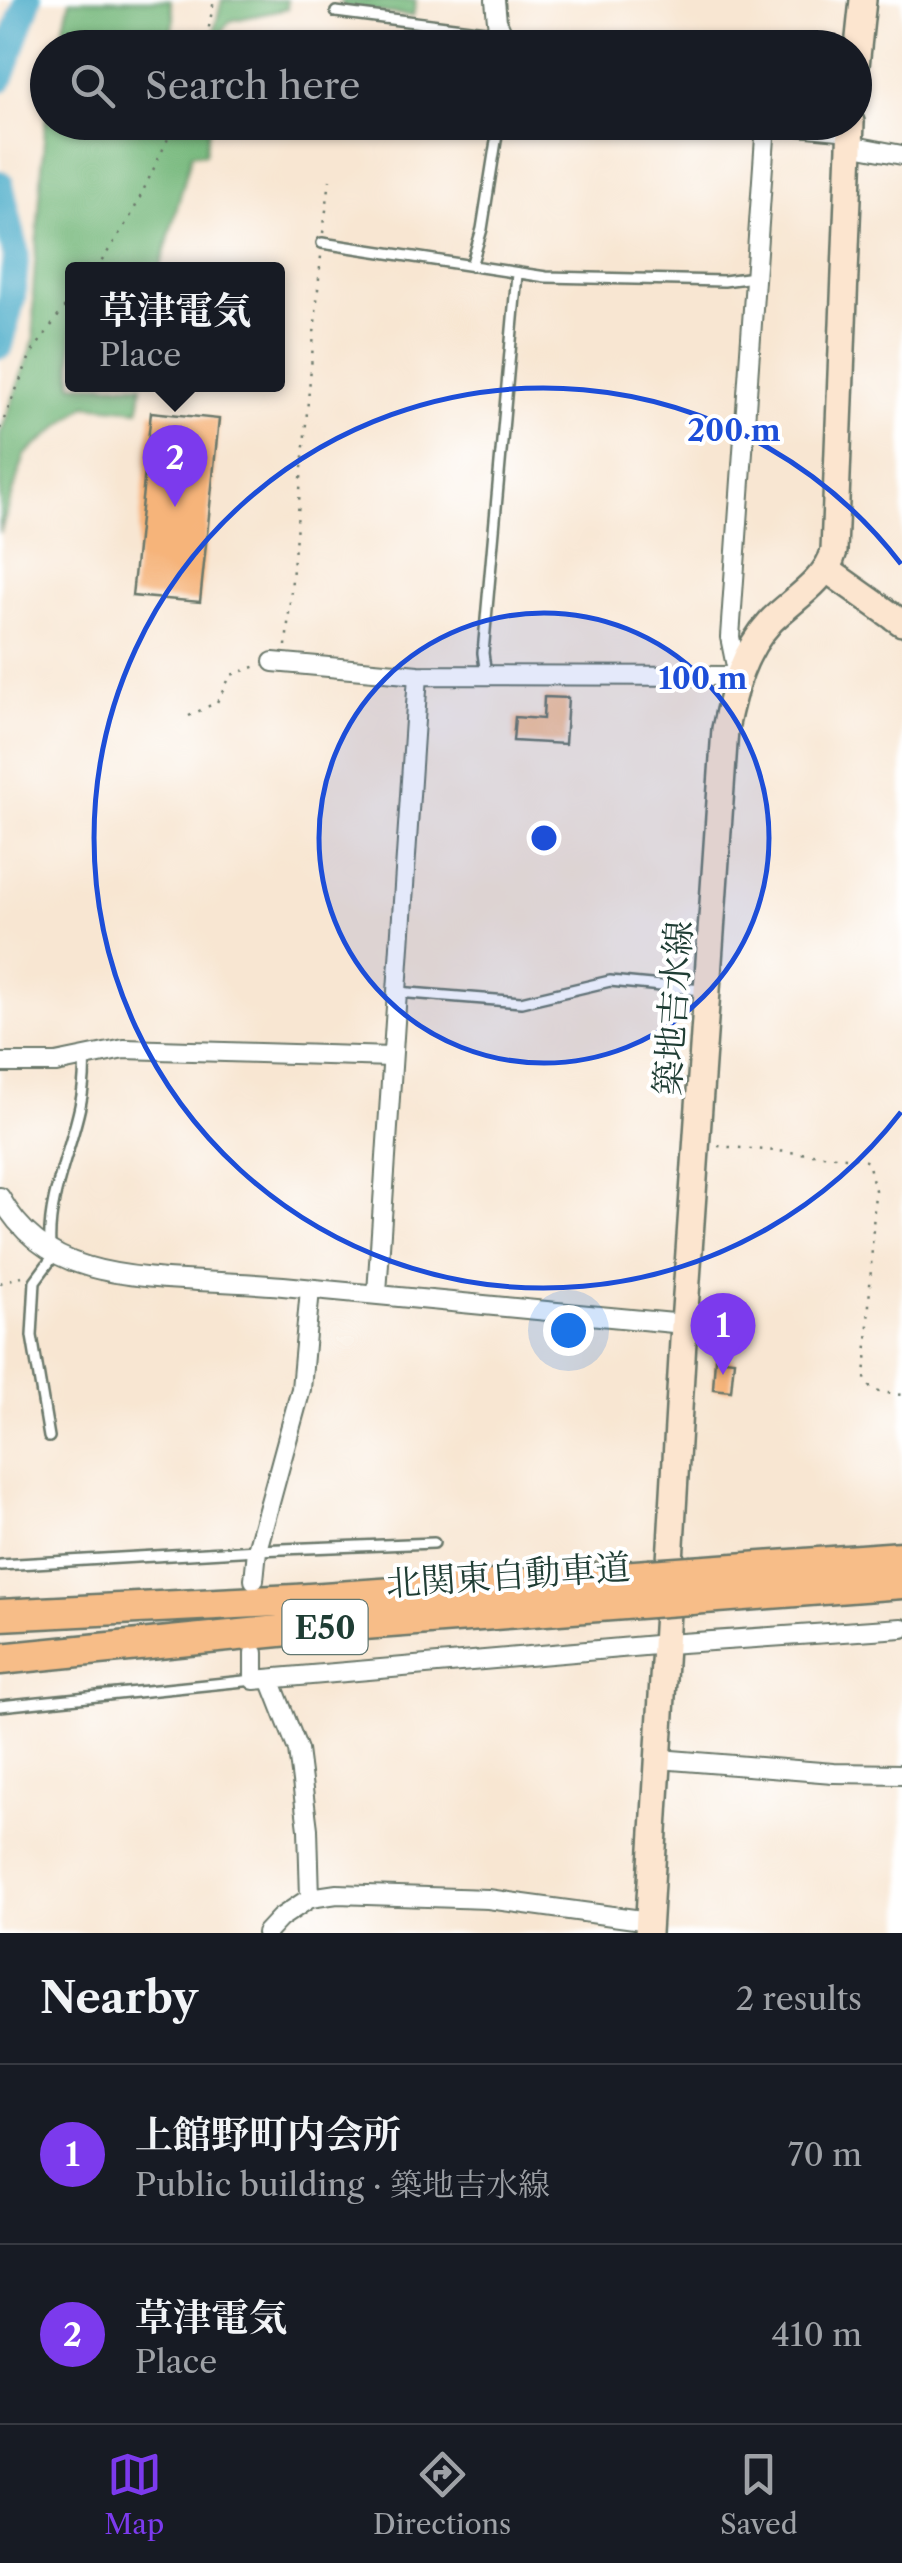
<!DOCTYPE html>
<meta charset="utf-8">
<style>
body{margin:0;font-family:"Libre Caslon Text","Noto Serif JP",serif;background:#20242c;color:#f1f3f6}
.you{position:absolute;left:568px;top:1330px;width:35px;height:35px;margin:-25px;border:8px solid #fff;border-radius:50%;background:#1a73e8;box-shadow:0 0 0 15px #1a73e833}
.badge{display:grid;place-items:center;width:65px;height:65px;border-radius:50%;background:#7c3aed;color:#fff;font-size:32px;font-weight:700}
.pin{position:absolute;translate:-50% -82px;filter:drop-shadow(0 2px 5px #0008)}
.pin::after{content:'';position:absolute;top:52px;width:35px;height:30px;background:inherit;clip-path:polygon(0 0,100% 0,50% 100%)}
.popup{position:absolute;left:65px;top:262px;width:220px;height:130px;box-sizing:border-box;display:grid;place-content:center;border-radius:10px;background:#171b24;filter:drop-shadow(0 2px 8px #0005);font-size:32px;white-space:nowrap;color:#9ea1a6}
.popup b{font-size:38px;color:#f1f3f6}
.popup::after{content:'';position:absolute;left:50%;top:100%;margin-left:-20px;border:20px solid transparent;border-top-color:#171b24}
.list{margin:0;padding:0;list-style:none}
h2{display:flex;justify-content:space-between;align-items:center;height:130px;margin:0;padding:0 40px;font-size:42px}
h2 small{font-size:32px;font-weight:400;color:#9ea1a6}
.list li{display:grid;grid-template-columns:65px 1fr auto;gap:30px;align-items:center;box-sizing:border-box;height:180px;padding:0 40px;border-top:2px solid #363941}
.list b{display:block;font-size:38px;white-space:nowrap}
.list p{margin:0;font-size:32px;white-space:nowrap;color:#9ea1a6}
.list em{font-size:32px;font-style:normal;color:#9ea1a6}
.icon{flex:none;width:55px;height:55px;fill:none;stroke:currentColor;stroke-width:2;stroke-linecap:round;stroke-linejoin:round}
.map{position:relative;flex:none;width:902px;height:1933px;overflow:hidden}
.search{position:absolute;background:#171b24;box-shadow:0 2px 8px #0004;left:30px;right:30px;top:30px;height:110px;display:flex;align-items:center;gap:25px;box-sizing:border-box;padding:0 35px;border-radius:55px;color:#9ea1a6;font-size:38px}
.sheet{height:490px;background:#171b24}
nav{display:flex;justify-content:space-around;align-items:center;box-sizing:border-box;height:140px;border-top:2px solid #363941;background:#171b24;font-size:28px;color:#9ea1a6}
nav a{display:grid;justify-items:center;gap:5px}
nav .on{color:#7c3aed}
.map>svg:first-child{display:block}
</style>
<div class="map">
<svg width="902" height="1933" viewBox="0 0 902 1933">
<rect width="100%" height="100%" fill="#fff"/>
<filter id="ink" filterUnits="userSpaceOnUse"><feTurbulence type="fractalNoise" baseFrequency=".01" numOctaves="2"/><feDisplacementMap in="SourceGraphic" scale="20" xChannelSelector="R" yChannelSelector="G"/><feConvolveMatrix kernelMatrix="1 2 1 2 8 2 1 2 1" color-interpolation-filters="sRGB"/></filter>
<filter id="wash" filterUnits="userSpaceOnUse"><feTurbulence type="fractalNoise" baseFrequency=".0048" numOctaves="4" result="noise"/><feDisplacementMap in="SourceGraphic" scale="40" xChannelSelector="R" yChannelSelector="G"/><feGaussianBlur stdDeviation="2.25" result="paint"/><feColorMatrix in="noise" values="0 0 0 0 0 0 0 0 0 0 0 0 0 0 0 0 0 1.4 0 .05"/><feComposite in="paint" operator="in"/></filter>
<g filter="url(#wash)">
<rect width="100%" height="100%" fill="#f8e6d2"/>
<path fill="#74b77a" stroke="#4a7a57" stroke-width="2.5" d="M70 0H170L174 19 168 47H59Z
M222 0H287V9L230 21 223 30 221 47H210Z
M340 0H416L413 16 344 8Z
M47 100 48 122 210 123 205 154 192 153 160 269 72 270V384L142 385 139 410 86 405 25 455 0 533V435L34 340 33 293Z"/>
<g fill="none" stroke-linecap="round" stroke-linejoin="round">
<path stroke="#49abc8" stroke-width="28" d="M0 79 28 0
M0 184 16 254 12 297 0 345"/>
</g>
<g id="blocks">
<path fill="#f6b47a" d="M151 412 219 419 200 602 132 596Z
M544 697 568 698 565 744 513 741 515 717 543 719Z
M715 1358 734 1360 731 1391 713 1389Z"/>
</g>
</g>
<g filter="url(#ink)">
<use href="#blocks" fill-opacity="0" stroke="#6b786b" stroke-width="2.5"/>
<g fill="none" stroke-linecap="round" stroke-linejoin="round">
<defs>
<path id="lane" d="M336 12 501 33
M322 243 546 277 724 281 754 277
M471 266 482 229 499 122
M486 675 483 653 517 274
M397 992 521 1002 610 981 702 990
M50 1247C46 1182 89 1122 84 1057
M49 1437 32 1336 35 1281 55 1254
M0 1565 257 1550 434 1543
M0 1706 254 1680"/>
<path id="street" d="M495 0 497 21 509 48
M849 145 902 155
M273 662 418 675 738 676 730 637 766 123 850 131
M0 1063H56L124 1049 392 1057
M0 1197C19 1231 48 1255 86 1266 141 1283 224 1280 283 1286 417 1299 550 1311 684 1324
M377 1293 418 675
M254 1580 257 1550 301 1389 310 1289
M254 1653V1680L667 1644 902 1628
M270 1679 298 1750 308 1829 310 1898
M659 1759 833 1773 902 1774
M266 1933 280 1918 310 1898 337 1894 488 1899 649 1921"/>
<path id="secondary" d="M854 85 863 0
M826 569 902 623
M648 1933 684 1324 725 729C733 690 743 651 771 621 792 600 826 581 834 551L851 122"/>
<path id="highway" d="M692 1572 902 1557
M691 1599 902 1583
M0 1615 295 1600 649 1575
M0 1659 299 1629 651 1602"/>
</defs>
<use href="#lane" stroke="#6b786b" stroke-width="14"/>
<use href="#street" stroke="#6b786b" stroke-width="22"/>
<use href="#secondary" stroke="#6b786b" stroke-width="30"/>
<use href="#highway" stroke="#6b786b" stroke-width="35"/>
<path stroke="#6b786b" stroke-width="2.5" stroke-dasharray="2.5 8" stroke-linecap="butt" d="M205 48 214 0
M323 233 330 180
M96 270 132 214 176 122
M0 429 31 354 72 297
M286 646 321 256
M189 716 217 702 231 675 257 666
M718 1146 858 1158 868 1162 875 1190 865 1381 873 1391 902 1395
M0 1283 22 1276"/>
<use href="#lane" stroke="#fff" stroke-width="9"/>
<use href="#street" stroke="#fff" stroke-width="18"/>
<use href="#secondary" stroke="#fce5cf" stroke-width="25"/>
<use href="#highway" stroke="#f7bd88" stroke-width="30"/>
<defs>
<path id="highway-bridge" d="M649 1575 692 1572
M651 1602 691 1599"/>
</defs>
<use href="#highway-bridge" stroke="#6b786b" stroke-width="35" stroke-linecap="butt"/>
<use href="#highway-bridge" stroke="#f7bd88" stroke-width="30"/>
</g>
</g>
<circle cx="544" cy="838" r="225" fill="#1d4ed8" fill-opacity=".12"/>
<g fill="none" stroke="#1d4ed8" stroke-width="5">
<circle cx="544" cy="838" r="225"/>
<path d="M901 1112A450 450 0 1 1 901 564"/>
</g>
<g text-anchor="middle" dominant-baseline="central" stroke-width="8" stroke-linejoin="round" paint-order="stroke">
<rect fill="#fff" stroke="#627771" stroke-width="2.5" x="282.5" y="1600" width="85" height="54" rx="8"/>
<g font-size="32" font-weight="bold" fill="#1f3d34">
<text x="325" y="1627">E50</text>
</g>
<g font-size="35" fill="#1f3d34" stroke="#fff">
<text transform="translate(673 1008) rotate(-86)">築地吉水線</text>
<text transform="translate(508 1575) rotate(-4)">北関東自動車道</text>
</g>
</g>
<circle cx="544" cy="838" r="15" fill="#1d4ed8" stroke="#fff" stroke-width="5"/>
<g font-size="30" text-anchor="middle" font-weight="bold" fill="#1d4ed8" stroke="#fff" stroke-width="8" stroke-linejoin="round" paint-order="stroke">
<text x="734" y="441">200 m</text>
<text x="703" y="689">100 m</text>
</g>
</svg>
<div class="you"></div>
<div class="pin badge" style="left:723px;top:1375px">1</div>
<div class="pin badge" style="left:175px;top:507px">2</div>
<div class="popup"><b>草津電気</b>Place</div>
<div class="search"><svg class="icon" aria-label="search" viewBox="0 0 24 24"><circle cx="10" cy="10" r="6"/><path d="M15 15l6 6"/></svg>Search here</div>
</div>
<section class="sheet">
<h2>Nearby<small>2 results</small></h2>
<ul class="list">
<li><span class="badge">1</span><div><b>上館野町内会所</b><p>Public building · 築地吉水線</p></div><em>70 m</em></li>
<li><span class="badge">2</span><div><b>草津電気</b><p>Place</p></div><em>410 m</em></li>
</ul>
</section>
<nav>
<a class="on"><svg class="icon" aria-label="map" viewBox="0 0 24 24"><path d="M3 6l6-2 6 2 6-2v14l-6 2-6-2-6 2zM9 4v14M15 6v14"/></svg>Map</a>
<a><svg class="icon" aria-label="directions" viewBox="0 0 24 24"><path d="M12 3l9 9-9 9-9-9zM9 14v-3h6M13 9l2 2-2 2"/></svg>Directions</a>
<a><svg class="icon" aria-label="saved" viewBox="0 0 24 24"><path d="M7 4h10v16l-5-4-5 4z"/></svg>Saved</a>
</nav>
